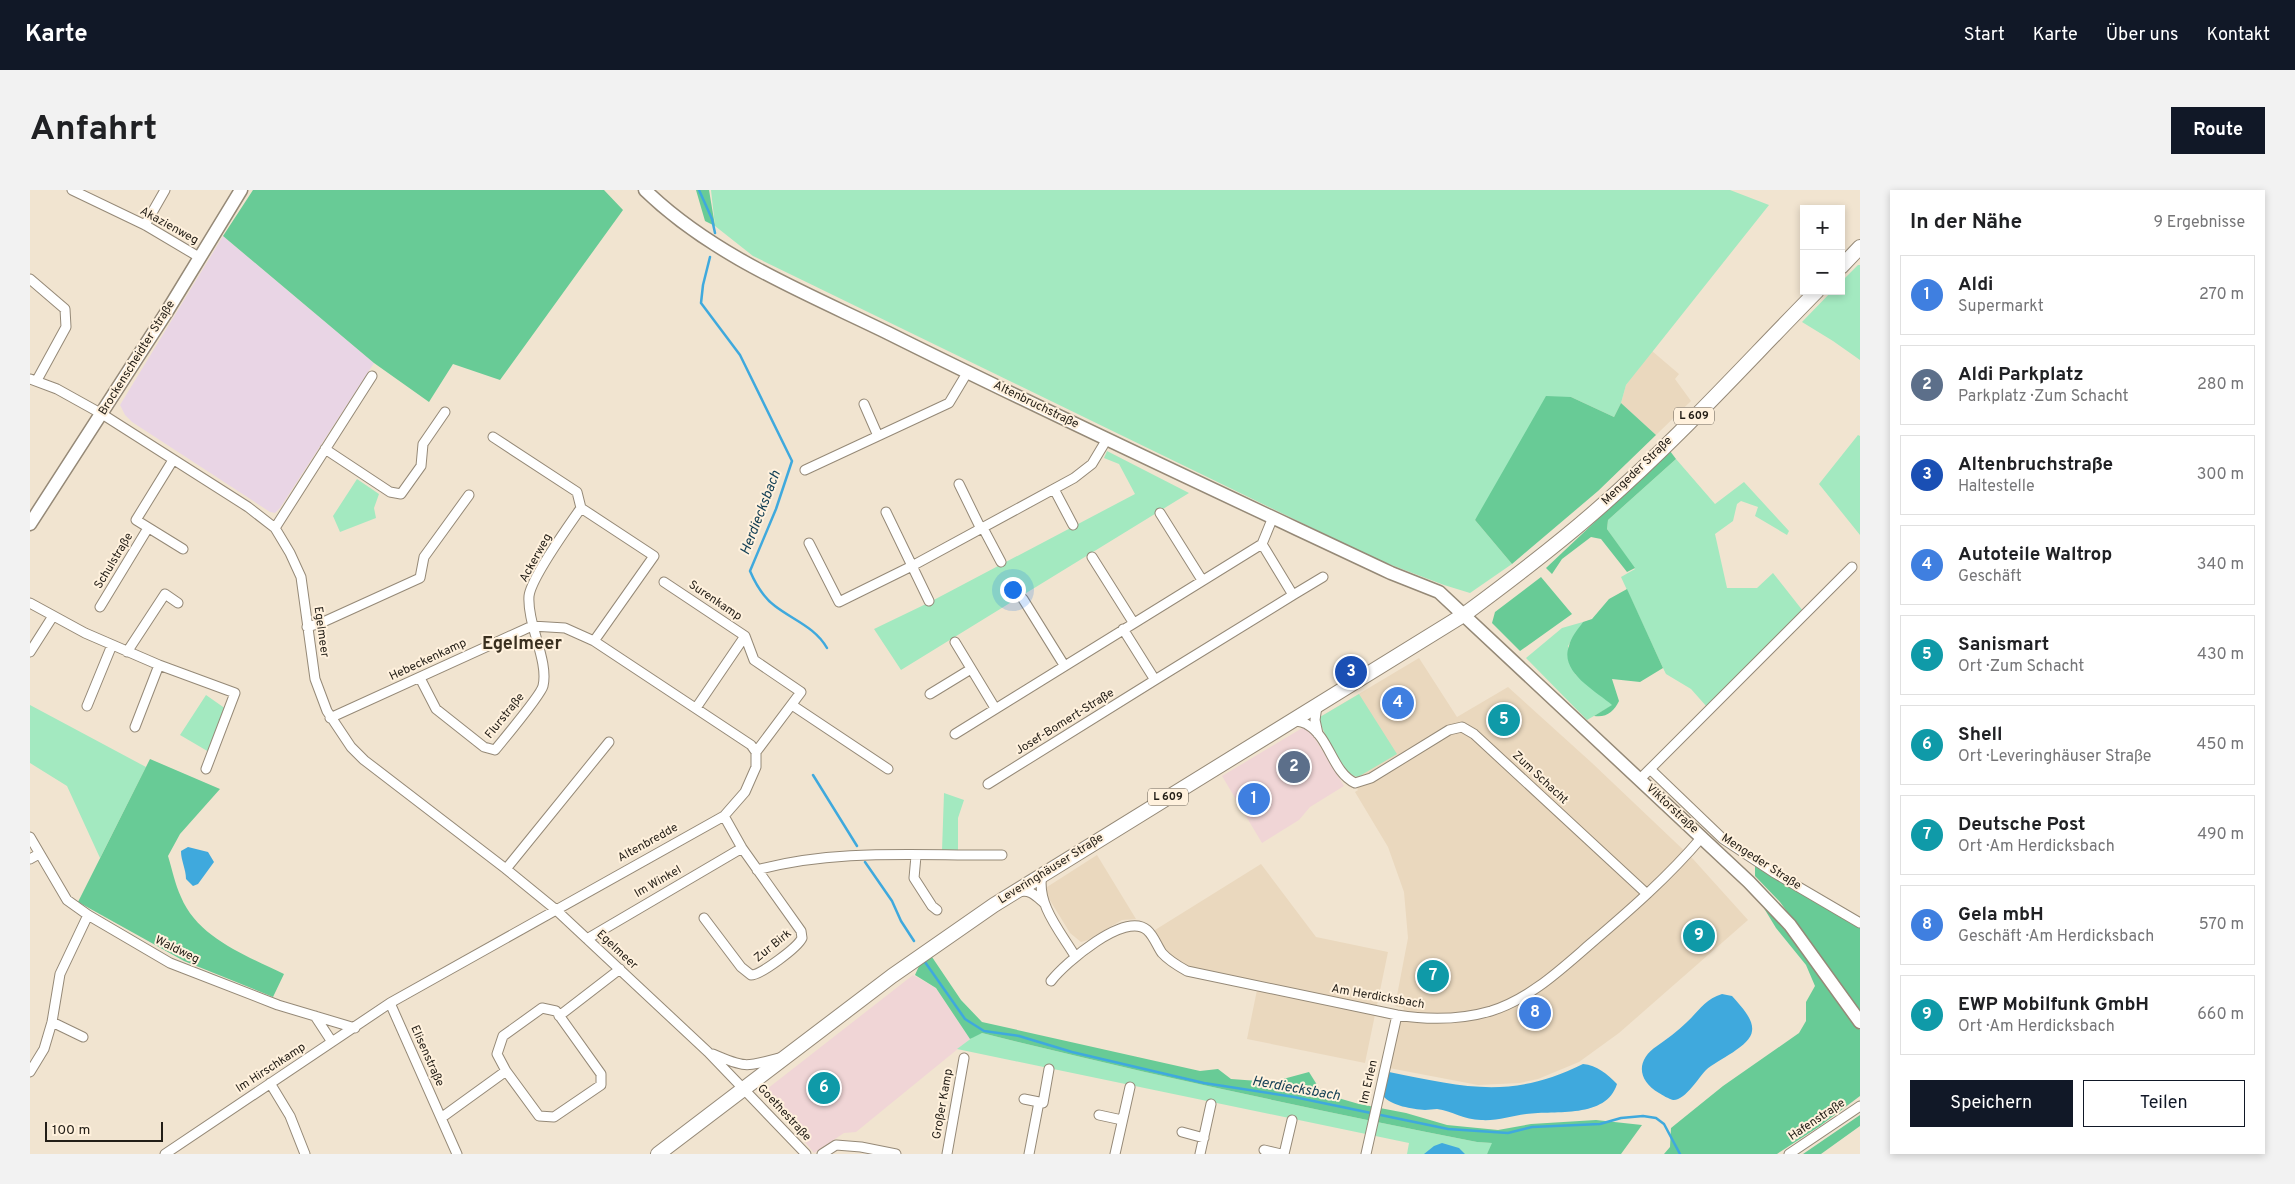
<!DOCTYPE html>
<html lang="de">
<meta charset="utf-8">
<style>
body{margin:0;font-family:Overpass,sans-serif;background:#f2f2f2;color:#202124}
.controls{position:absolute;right:15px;top:15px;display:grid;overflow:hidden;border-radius:0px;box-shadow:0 2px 8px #0003}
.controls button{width:45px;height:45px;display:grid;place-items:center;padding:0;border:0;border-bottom:1px solid #e0e0e0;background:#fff;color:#202124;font:25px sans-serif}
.scale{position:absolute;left:15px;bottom:12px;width:118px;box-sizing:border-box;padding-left:5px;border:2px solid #221d16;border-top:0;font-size:14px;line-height:18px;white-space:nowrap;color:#221d16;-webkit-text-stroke:4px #fff1dd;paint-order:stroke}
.you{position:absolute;left:982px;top:399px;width:18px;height:18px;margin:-12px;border:4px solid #fff;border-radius:50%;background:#1a73e8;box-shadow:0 0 0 8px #1a73e833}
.badge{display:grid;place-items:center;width:32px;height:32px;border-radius:50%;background:#111827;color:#fff;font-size:16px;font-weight:700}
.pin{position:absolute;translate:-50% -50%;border:2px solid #fff;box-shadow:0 1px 5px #0006}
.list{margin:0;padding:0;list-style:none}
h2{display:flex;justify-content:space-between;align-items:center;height:65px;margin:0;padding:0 20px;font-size:21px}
h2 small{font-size:16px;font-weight:400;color:#757577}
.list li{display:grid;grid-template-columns:32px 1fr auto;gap:15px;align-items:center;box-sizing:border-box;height:80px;margin:0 10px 10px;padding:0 10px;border:1px solid #e0e0e0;border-radius:0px}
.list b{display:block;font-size:19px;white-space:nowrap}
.list p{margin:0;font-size:16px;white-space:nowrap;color:#757577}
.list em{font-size:16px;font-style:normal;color:#757577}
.actions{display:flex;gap:10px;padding:15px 20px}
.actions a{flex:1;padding:11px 0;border:1px solid #111827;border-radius:0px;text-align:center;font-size:18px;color:#111827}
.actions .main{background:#111827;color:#fff}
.map{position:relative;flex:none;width:1830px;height:964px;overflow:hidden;border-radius:0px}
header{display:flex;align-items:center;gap:30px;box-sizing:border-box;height:70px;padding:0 25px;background:#111827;color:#fff}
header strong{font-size:24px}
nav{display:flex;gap:28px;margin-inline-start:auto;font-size:18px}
.intro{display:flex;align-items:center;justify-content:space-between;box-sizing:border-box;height:120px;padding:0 30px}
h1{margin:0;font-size:35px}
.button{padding:12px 22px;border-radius:0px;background:#111827;color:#fff;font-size:18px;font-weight:700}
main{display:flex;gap:30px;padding:0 30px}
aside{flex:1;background:#fff;border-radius:0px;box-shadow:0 2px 8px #0003}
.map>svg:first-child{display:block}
</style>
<header>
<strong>Karte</strong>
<nav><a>Start</a><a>Karte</a><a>Über uns</a><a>Kontakt</a></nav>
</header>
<div class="intro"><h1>Anfahrt</h1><a class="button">Route</a></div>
<main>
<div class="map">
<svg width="1830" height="964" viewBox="0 0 1830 964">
<rect width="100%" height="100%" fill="#f1e4d0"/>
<path fill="#f0d5d6" d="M1274 537 1284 547 1314 596 1280 617 1269 630 1232 653 1192 586Z
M883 785 906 798 940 849 826 942 814 943 784 963 736 905 737 899Z"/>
<path fill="#ead8be" d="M1622 161 1649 184 1645 189 1661 211 1626 245 1591 213 1596 195Z
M1389 468 1427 527 1478 497 1562 573 1663 669 1718 730 1589 843 1549 872 1508 889 1490 893 1448 895 1359 878 1374 818 1365 816 1378 748 1374 702 1358 657 1325 602 1328 600 1291 539 1290 527Z
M1067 665 1106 729 1092 730 1058 750 1051 752 1040 743 1018 707 1016 700 1017 697Z
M1231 674 1286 747 1358 762 1335 873 1217 849 1227 800 1152 783 1138 774 1117 745Z"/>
<path fill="#e9d5e5" d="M193 46 344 173 250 318 245 323 240 322 102 232 95 225 90 215Z"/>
<path fill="#a3e9c0" d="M681 0H1700L1739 15 1596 195 1591 213 1584 227 1541 207 1445 330 1482 374 1440 403 1414 395 1348 370 723 66 685 36Z
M1828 75H1830V170L1803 151 1772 132 1802 101H1811V92Z
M1828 245 1830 246V345L1789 294Z
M1077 261 1159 303 871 480 844 439 898 413 1105 304 1089 274 1074 268Z
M1646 269 1685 314 1714 292 1759 341 1757 345 1725 326 1728 317 1711 311 1707 314 1703 331 1685 344 1697 398H1727L1743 383 1773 421 1677 517 1661 499 1636 484 1633 478 1591 387 1605 379 1577 339 1578 330Z
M327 289 349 304 344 318 346 328 310 342 303 326Z
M1553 432 1538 456 1545 484 1583 515 1557 530 1496 468 1532 438Z
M1329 504 1367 564 1328 587C1325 586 1323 586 1321 584 1313 579 1288 536 1290 527Z
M176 505 196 519 179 562 150 545Z
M0 515 116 577 70 668 37 596 0 573Z
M914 603 934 610 928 628V661H912Z
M952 843C1116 884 1281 919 1447 952L1463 953 1457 964H1377L1379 953 927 859 947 844Z"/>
<path fill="#68cb96" d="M223 0H574L593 20 470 190 423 174 399 212 344 173 193 46Z
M666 0H679L685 36 675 31Z
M1516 206 1541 207 1584 227 1591 213 1626 245 1568 301 1482 374 1445 330Z
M1640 261 1646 269 1578 330 1577 339 1605 378 1597 382 1571 349 1561 347 1532 369 1522 384 1516 378Z
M1511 387 1542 424 1490 461 1462 433 1465 422Z
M1597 399 1633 478 1610 492 1582 489 1589 511C1584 521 1577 528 1564 526L1582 515C1566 501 1529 482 1539 456 1541 447 1548 439 1553 432L1562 429 1579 409Z
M120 569 190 599 150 644 138 666C142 679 145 694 151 707 168 748 217 766 254 784L243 807 154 771 48 712Z
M1725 675 1830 738V823L1750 712 1725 686Z
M1729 710 1757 737 1830 840V906L1790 936 1747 964H1634L1640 957 1641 938 1693 896 1769 843 1776 831V812L1785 796 1776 775 1746 738Z
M902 767 931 810 952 832 1170 881 1188 879 1201 889 1242 892 1279 882 1289 898 1301 906 1329 914 1376 923 1417 935 1468 940 1501 934 1566 930 1612 935 1591 964H1457L1462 953 1447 952C1281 919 1116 884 952 843L940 849 906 798 885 785 889 776Z
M1830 925V936L1791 964H1773Z"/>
<path fill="#3fa9dd" d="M158 657 178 662 184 672 168 694 163 696 156 689C156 679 151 671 151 661Z
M1692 804 1702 806C1710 815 1724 829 1722 841 1721 856 1687 870 1676 880 1669 887 1655 911 1643 910 1639 909 1632 905 1629 903 1607 890 1606 870 1627 856 1637 849 1648 841 1657 832 1669 821 1675 809 1692 804Z
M1553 874C1567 875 1577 884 1587 894 1576 929 1526 920 1496 924 1481 926 1467 931 1451 930 1434 930 1422 921 1407 919 1403 919 1399 920 1395 920 1382 919 1362 916 1353 906L1359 882C1435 897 1480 910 1553 874Z
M1412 953 1429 958 1435 964H1394L1404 956Z"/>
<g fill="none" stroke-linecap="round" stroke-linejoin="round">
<path stroke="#3fa9dd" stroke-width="2.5" d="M669 0 682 29 685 43
M680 67 673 95 671 113 710 165 762 271 746 319 720 381C726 395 733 407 745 416 763 430 785 437 797 458
M783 585 827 656
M835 672 862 711 871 731 884 751
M895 772 935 829 954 841 989 846 1042 862 1174 893 1264 907 1418 939 1478 943 1502 937 1570 934 1591 928 1613 926 1626 928 1634 934 1650 964"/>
<defs>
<path id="street" d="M42 0 115 35 169 67
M115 35 135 0
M0 89 35 119 36 137 7 190
M0 189 27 199 72 224 218 317 245 338 260 363 271 387 285 489 297 521 321 557 334 570 476 679 525 719 678 862 776 964
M834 214 848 246
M295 259 360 302 371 304 391 276 393 254 415 222
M143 270 106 330 153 359
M775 280 919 213 937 183
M929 294 951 339
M1024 299 1043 335
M551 318 624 366 564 451
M856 322 899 411
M1130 323 1172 390
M245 338 342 186
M953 338 971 372
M779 353 809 412 882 376 1044 288 1062 274 1077 249
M1062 367 1103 432
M1263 405 1293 387
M993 409 1034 475
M0 413 55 443 129 475 205 503 176 579
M70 417 118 338
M277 437 291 433 390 388 394 367 439 305
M1093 439 1125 490 1263 405 1232 354
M925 452 965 518
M0 462 23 426
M97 462 135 404 148 413
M390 488 406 519 454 557 465 560C473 550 511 505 513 496 519 471 497 434 499 406 501 388 539 335 551 318L547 302 463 247
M900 504 941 479
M762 515 858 579
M57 516 82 455
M1287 516 1285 530 1288 544
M666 518 715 446
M300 528 502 436 535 438 564 451 721 555 726 562
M1263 530C1268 532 1274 532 1278 535 1300 548 1302 582 1325 593L1341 588 1419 540 1432 537 1444 544 1617 704
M105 537 129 475
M925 544 1232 354 1243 327
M1620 579 1822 377
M1610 589 1620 579 1693 649 1743 682 1830 733
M958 594 1125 490
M0 647 37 710 58 725 140 773 248 815 325 838
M886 666 884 688 902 716 907 720
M0 669 9 664
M476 679 579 552
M727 680C806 658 891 666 972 665
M1012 684C1006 714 1030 741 1045 766
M989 702C1000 699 1006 706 1014 713
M674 728 711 777 721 785C731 785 768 757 772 748L771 741 712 658 694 626
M557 749 712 658
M1021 791C1035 773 1095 721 1117 740 1124 746 1127 756 1132 763 1139 771 1148 776 1157 781L1367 825C1398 830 1430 830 1461 821 1499 809 1529 781 1559 755 1599 721 1638 687 1672 647
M360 813 427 964
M512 818 526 821 571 884V895L524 927 509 926 476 881 467 864 473 846Z
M285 826 302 852
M529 826 590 779
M22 832 53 847
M683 864C715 878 716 877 749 868
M0 882 14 859 22 832 30 784 58 725
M240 893 260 926 275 964
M994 909 1009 912
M1069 925 1092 930
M411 928 476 881
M1152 942 1174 948
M1234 960 1251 964
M135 964 360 813 694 626 715 602 726 577V562L771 502 724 470 715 446 634 392
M792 964 806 955 831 957 866 964
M917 964 934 868
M999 964 1009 912 1013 913 1019 879
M1085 964 1100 897
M1170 964 1181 914
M1254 964 1262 930
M1336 964 1367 825
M1759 964 1830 916"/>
<path id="secondary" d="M615 0C683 66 774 102 858 143 1024 226 1193 304 1361 383L1409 402 1719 692 1760 735 1830 832
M0 334 136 123 211 0"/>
<path id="primary" d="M1811 77 1830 57
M628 964 862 786 964 715 1435 424C1481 390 1526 356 1569 318 1646 251 1715 174 1787 101"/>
</defs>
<use href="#street" stroke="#958977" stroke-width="11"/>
<use href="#secondary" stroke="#958977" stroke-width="15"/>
<use href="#primary" stroke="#958977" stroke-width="16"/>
<use href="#street" stroke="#fff" stroke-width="9"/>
<use href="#secondary" stroke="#fff" stroke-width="12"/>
<use href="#primary" stroke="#fff" stroke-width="14"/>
</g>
<g text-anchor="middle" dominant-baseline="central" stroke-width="4" stroke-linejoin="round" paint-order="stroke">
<g fill="#fff1dd" stroke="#645d52" stroke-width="1">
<rect x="1644" y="217.5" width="40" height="17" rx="4"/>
<rect x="1118" y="598.5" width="40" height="17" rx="4"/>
</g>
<g font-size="11" font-weight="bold" fill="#221d16">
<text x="1664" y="226">L 609</text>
<text x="1138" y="607">L 609</text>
</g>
<g font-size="12" fill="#221d16" stroke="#fff1dd">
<text transform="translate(139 36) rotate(29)">Akazienweg</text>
<text transform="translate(107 168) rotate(-58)">Brockenscheidter Straße</text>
<text transform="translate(1006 215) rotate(26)">Altenbruchstraße</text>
<text transform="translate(1607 281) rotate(-44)">Mengeder Straße</text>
<text transform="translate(506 368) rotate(-61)">Ackerweg</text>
<text transform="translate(84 371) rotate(-59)">Schulstraße</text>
<text transform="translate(685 411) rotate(34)">Surenkamp</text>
<text transform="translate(291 442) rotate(82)">Egelmeer</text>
<text transform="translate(398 470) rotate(-25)">Hebeckenkamp</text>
<text transform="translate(475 526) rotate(-51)">Flurstraße</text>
<text transform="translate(1035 532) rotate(-32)">Josef-Bomert-Straße</text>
<text transform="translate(1510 588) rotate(43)">Zum Schacht</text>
<text transform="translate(1642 619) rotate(43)">Viktorstraße</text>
<text transform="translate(618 653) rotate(-29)">Altenbredde</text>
<text transform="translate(1731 672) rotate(33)">Mengeder Straße</text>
<text transform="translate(1021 679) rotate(-32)">Leveringhäuser Straße</text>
<text transform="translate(628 692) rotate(-30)">Im Winkel</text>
<text transform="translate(743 756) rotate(-39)">Zur Birk</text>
<text transform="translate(147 760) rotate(26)">Waldweg</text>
<text transform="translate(587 760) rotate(43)">Egelmeer</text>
<text transform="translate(1348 807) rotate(10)">Am Herdicksbach</text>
<text transform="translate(397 866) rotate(66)">Elisenstraße</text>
<text transform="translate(241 878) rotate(-33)">Im Hirschkamp</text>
<text transform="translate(1339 892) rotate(-77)">Im Erlen</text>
<text transform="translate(913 914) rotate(-80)">Großer Kamp</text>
<text transform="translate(754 923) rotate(47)">Goethestraße</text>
<text transform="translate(1787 930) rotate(-34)">Hafenstraße</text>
</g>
<g font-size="14" font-style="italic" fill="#144056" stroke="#fff1dd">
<text transform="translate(731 323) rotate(-69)">Herdiecksbach</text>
<text transform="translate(1266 899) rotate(10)">Herdiecksbach</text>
</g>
<g font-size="18" font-weight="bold" fill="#392f1f" stroke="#fff1dd">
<text x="492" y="454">Egelmeer</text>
</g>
</g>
</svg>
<div class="controls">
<button>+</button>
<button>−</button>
</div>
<div class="scale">100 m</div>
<div class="you"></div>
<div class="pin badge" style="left:1224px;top:609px;background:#3f7fe0">1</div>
<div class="pin badge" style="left:1264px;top:577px;background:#5c6f8a">2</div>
<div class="pin badge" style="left:1321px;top:482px;background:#1a4fb4">3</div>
<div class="pin badge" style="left:1368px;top:513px;background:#3f7fe0">4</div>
<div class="pin badge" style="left:1474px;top:530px;background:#0f9aa8">5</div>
<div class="pin badge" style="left:794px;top:898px;background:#0f9aa8">6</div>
<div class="pin badge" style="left:1403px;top:786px;background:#0f9aa8">7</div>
<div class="pin badge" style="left:1505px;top:823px;background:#3f7fe0">8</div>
<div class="pin badge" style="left:1669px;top:746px;background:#0f9aa8">9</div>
</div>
<aside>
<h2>In der Nähe<small>9 Ergebnisse</small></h2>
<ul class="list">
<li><span class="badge" style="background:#3f7fe0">1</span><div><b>Aldi</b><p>Supermarkt</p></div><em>270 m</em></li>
<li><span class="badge" style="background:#5c6f8a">2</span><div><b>Aldi Parkplatz</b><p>Parkplatz · Zum Schacht</p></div><em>280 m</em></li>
<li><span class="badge" style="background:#1a4fb4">3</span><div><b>Altenbruchstraße</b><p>Haltestelle</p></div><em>300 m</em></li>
<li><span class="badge" style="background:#3f7fe0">4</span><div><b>Autoteile Waltrop</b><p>Geschäft</p></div><em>340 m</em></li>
<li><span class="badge" style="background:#0f9aa8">5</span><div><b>Sanismart</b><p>Ort · Zum Schacht</p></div><em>430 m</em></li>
<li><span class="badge" style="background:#0f9aa8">6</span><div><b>Shell</b><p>Ort · Leveringhäuser Straße</p></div><em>450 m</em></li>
<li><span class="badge" style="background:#0f9aa8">7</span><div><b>Deutsche Post</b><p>Ort · Am Herdicksbach</p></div><em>490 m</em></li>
<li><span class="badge" style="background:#3f7fe0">8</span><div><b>Gela mbH</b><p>Geschäft · Am Herdicksbach</p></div><em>570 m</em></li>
<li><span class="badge" style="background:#0f9aa8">9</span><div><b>EWP Mobilfunk GmbH</b><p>Ort · Am Herdicksbach</p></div><em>660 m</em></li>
</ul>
<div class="actions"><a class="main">Speichern</a><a>Teilen</a></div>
</aside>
</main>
